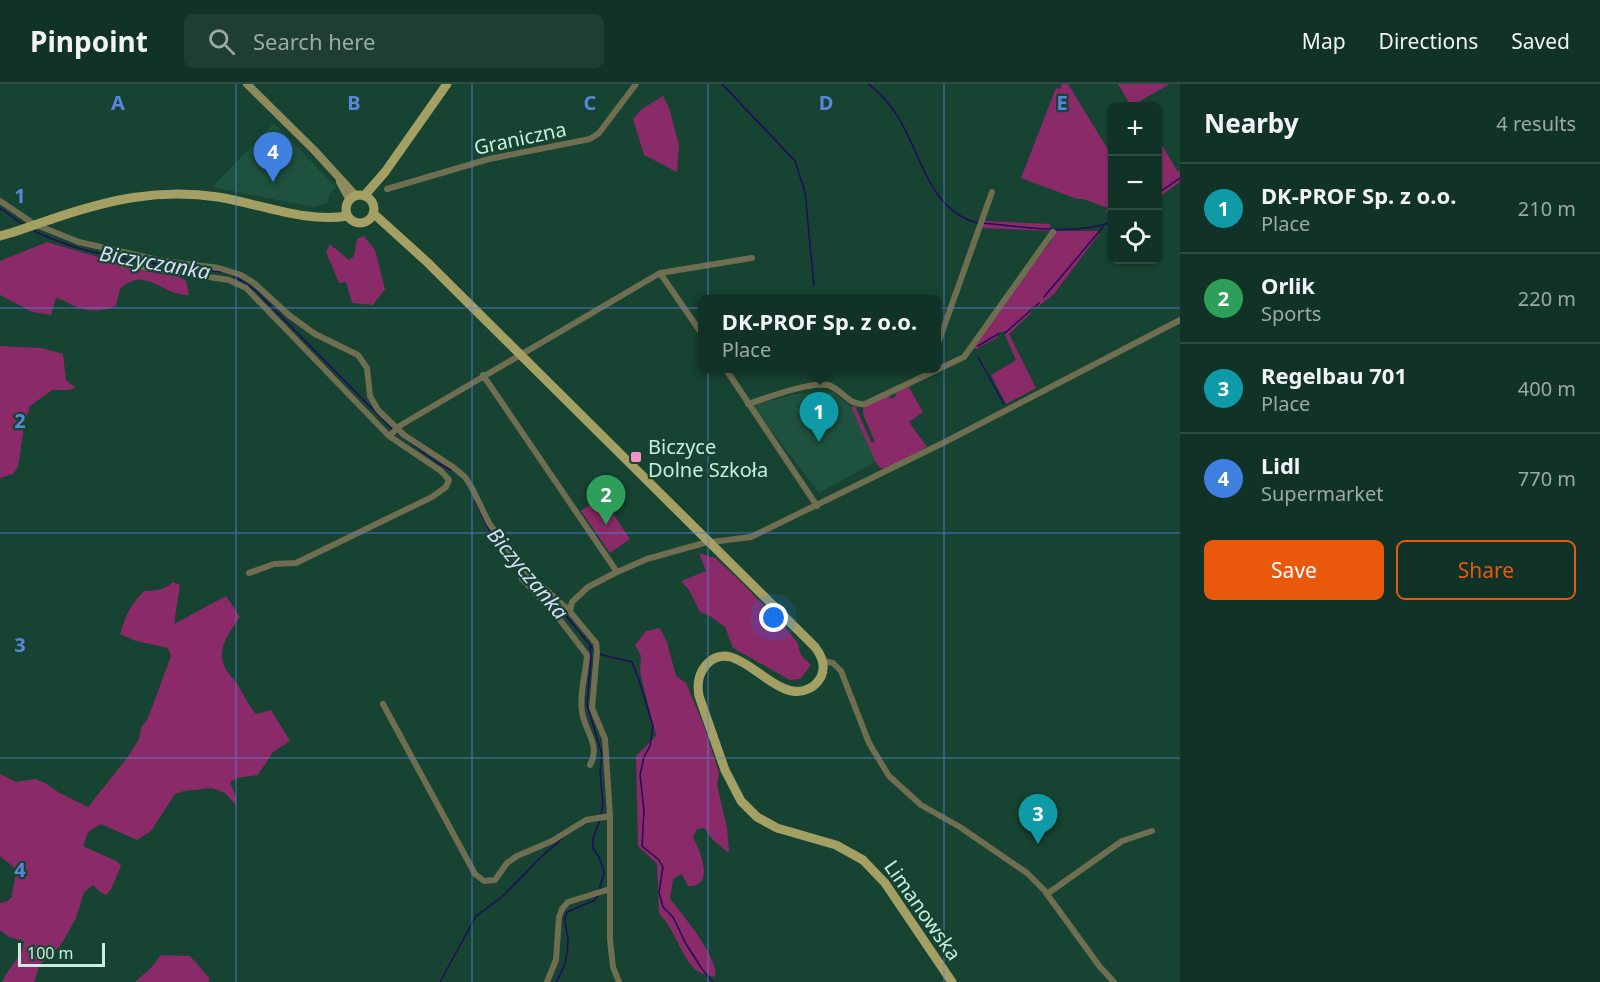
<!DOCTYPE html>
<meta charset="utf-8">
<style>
body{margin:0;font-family:"Noto Sans",sans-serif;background:#1e3e32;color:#f1f3f6}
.controls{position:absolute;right:18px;top:18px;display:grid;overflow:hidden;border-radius:9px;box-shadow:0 2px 4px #0004}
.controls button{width:54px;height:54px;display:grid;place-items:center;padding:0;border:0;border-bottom:2px solid #304d43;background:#113226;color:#f1f3f6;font:30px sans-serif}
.scale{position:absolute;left:18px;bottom:15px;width:87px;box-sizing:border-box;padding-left:6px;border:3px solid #c8efdd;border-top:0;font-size:16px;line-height:21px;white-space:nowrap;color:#c8efdd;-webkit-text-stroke:4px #174332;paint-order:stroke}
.you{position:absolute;left:774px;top:534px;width:21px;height:21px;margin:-15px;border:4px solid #fff;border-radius:50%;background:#1a73e8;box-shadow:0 0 0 9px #1a73e833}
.badge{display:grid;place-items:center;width:39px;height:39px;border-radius:50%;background:#ea580c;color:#fff;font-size:20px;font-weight:700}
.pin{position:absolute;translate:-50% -50px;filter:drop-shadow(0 2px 3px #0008)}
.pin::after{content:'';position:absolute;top:32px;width:21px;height:18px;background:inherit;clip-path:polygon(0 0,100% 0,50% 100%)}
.popup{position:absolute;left:698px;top:211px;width:243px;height:78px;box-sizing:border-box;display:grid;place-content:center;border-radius:9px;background:#113226;filter:drop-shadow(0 2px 4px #0005);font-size:20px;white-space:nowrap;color:#9caaa7}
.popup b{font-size:22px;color:#f1f3f6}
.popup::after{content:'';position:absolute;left:50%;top:100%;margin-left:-12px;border:12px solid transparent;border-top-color:#113226}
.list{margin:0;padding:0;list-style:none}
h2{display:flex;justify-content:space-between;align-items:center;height:78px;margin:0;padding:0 24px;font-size:26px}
h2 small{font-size:20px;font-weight:400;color:#9caaa7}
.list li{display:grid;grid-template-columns:39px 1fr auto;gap:18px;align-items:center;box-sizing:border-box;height:90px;padding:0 24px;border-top:2px solid #304d43}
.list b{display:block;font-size:22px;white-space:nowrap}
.list p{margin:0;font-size:20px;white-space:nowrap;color:#9caaa7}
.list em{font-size:20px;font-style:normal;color:#9caaa7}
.actions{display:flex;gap:12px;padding:18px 24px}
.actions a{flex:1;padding:14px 0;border:2px solid #ea580c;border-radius:9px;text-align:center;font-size:21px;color:#ea580c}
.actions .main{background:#ea580c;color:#fff}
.icon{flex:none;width:33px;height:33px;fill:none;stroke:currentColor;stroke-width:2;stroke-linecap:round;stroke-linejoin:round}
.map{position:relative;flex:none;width:1180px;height:898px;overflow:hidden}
header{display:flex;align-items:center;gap:36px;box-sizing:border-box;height:84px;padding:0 30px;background:#113226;border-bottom:2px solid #304d43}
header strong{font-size:28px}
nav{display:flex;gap:33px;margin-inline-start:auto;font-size:21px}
.search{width:420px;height:54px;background:#1e3e32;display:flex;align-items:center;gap:15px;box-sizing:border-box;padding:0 21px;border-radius:9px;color:#9caaa7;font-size:22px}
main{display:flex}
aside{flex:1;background:#113226}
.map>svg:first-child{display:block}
</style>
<header>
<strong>Pinpoint</strong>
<div class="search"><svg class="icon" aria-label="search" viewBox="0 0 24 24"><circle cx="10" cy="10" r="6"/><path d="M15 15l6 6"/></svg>Search here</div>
<nav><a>Map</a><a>Directions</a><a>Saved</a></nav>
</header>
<main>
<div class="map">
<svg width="1180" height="898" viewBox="0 0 1180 898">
<rect width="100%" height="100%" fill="#174332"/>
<path fill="#1e513e" d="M274 39 336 103 329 110 328 119 313 123 212 103Z
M833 308 851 323 877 377 819 409 752 321 797 310Z"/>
<path fill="#8a2a68" d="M1062 0H1068L1112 72V131L1106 127 1108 124 1083 115H1077L1021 94 1056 4 1060 5Z
M1118 0H1170L1131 22Z
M663 12 669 24 679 61 677 88 644 71 633 35 642 25Z
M1158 55 1178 88 1180 87V98L1158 114Z
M984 137 1050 140 1051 147 982 144Z
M1055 147H1098L1099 150 1054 210 1035 225 1033 222 1029 226 1031 229 1009 250 1036 304 1006 320 991 291 1016 276 1005 251 1006 247 998 249V253L976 265 973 263 1051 157Z
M364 152 375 166 385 205 373 221 352 219 346 198 339 199 326 168 330 160 349 176 354 172 357 155Z
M47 158 105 175 125 184 180 193 186 197 189 211C161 212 146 181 120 205L116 222C101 228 89 228 74 222 67 219 63 215 56 214L51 231 32 228 0 211V177Z
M0 262 42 264 63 270 66 296 76 304 68 306H52L30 322 24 342 18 383 13 390 0 394Z
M908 302 923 328 909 338 927 363 886 385 881 384 877 381 851 323 855 322 871 358H875L863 330V322L889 311 891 315 896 312 895 309Z
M602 413 630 455 610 469 581 427Z
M699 469 715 474 735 492 783 541 797 558 801 571 811 581 800 595 790 596 733 564 725 543 710 532 700 528 689 506 681 497 706 487Z
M173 498 180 501 174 540 226 512 240 533C230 547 217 563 224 582 227 589 234 595 238 601 244 611 248 621 256 630L271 626 290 657 273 668 258 691 237 694 230 698 236 713V721L225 709 212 704 184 707 175 710 151 747 137 756 101 740 88 748 83 762 118 778 121 782 111 805 106 811 99 807 93 801 84 808 76 834 65 854 59 863 40 880 34 898H2C8 884 23 872 24 857L9 853 0 846V819L6 818 12 813C12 803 16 795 16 785L0 772V690L16 698 35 695 45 699 58 708 88 723 127 674 139 655 141 644 148 634 171 572 168 564 136 557 120 550C125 533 131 518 145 507 157 507 165 505 173 498Z
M660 544 667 558 676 592 686 599 704 642 719 689 717 701 727 744 729 769 713 756 704 744 697 745 693 753C700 766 716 804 688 802L682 790 673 795 670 815C682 830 720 875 715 893 711 892 705 891 701 889 683 881 675 843 659 830L657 780 638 762 636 672 656 652 640 588 641 572 635 561 646 547Z
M161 871 190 872 209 894V898H135L151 884Z"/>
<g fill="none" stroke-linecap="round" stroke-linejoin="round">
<path stroke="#220b5d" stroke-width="1.5" d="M722 0 795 77 805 108 814 202
M868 0C878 7 887 17 894 27 921 64 926 126 978 139
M1158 109 1180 94
M0 124 24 141
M983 139C1025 143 1072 152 1112 138
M34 147C91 175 158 180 221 188
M234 192 256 207 392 345
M1044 213 1103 143
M1035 223 1039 219
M1005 249 1030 227
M978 262 998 250
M978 273 1004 320
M396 348 438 379 451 386
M475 417 488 444 498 457
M539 503 556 519 593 565
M590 562 591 573 587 621 602 670 600 687 603 720 601 731
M599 570 632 578 638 593 653 642 650 662 644 673 640 691 644 727 642 762 659 776 663 783 659 808 663 823 673 833 686 860 702 885 713 898
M599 806 604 789 600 775 593 764V754L600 736
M440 898 476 832 502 813 540 774 566 751
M556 898C564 886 568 872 568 857 568 847 562 838 567 828L595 816 598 811"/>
<path stroke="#6f6e51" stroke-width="6" d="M387 105 489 75 590 55 599 49 636 0
M0 117 34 140 79 158 163 177 219 184 241 191 254 199 290 232 315 250 358 271 367 284 370 312 378 326 404 351 453 383 465 393 472 404 489 439 507 464 532 493 565 523 569 524
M118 177 121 180 229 196 246 204 389 352 441 387 449 396 446 403 432 413 296 479 274 480 249 489
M660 189 702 250
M936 265 992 108
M725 284 817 422
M483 291 617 488
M748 320C766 314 811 297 828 301 842 305 848 322 865 320L964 273 1053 148
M389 352 401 341 660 189 752 174
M522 495 557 532 587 571C586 590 579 609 582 628 585 648 601 661 590 681
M823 577 833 579 841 587 869 659 889 692 921 721 960 743 1027 789 1044 806 1100 883 1114 898
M383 620 475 790 484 797 495 796 507 779 517 772 552 757 586 736 610 732
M1047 810 1122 757 1152 747
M547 898 556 876 559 833 562 825 568 818 610 805
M619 898 613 883 610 856V732L605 655 592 624 597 568 596 559 570 528 572 518 588 503 615 489 647 475 704 459 751 453 943 359 1180 236"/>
<path stroke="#8d8a5c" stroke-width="8" d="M247 0 314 66 356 112
M340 98 350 116"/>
<path stroke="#a4a064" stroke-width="9" d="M346 125a14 14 0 1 1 28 0a14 14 0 1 1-28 0Z
M364 112 385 88 447 0
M373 129 427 178 815 563C822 572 826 582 821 593 818 598 814 603 808 605 774 622 736 547 706 581 698 590 697 601 699 612L725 686 741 717 757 733 777 744 836 761 863 776 885 799 952 898
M52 135C108 116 158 104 218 113 261 120 304 139 348 132
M0 152 14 148"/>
<path stroke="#a4a064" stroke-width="9" d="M14 148 52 135"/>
</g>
<path fill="none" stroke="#5986da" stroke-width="1.5" stroke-opacity="0.55" d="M236 0V898M472 0V898M708 0V898M944 0V898M0 224H1180M0 449H1180M0 674H1180"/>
<rect fill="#f890cc" stroke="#174332" stroke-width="2" x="630" y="367" width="12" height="12" rx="3"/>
<g text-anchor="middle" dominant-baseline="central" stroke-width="4.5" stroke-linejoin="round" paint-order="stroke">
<g font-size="20" fill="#c8efdd" stroke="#174332">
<text transform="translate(520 54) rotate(-12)">Graniczna</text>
<text transform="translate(923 826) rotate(55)">Limanowska</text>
</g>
<g font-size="20" fill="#c8efdd" stroke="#174332" text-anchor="start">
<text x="648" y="362">Biczyce<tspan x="648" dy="23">Dolne Szkoła</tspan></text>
</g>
<g font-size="21" font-style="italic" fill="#dcdcf9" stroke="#174332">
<text transform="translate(155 178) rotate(10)">Biczyczanka</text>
<text transform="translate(528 489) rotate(50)">Biczyczanka</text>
</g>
</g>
<g font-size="20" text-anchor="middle" font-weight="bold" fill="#5986da" stroke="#174332" stroke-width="4.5" stroke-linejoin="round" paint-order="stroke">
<text x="118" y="26">A</text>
<text x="354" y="26">B</text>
<text x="590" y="26">C</text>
<text x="826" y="26">D</text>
<text x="1062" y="26">E</text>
<text x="20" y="119">1</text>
<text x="20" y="344">2</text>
<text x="20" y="568">3</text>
<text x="20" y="793">4</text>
</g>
</svg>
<div class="controls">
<button>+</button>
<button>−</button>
<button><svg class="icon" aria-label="locate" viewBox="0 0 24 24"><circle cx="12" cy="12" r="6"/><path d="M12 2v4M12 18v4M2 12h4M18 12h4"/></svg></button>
</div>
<div class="scale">100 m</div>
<div class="you"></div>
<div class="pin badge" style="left:819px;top:358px;background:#0f9aa8">1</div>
<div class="popup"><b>DK-PROF Sp. z o.o.</b>Place</div>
<div class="pin badge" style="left:606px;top:441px;background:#2e9e5b">2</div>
<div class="pin badge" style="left:1038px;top:760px;background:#0f9aa8">3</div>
<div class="pin badge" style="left:273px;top:98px;background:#3f7fe0">4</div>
</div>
<aside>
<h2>Nearby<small>4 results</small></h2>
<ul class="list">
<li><span class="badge" style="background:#0f9aa8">1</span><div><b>DK-PROF Sp. z o.o.</b><p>Place</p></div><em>210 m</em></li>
<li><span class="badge" style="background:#2e9e5b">2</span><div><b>Orlik</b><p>Sports</p></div><em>220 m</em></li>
<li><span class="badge" style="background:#0f9aa8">3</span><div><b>Regelbau 701</b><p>Place</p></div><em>400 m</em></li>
<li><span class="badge" style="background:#3f7fe0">4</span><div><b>Lidl</b><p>Supermarket</p></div><em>770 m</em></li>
</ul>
<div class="actions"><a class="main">Save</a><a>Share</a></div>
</aside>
</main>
